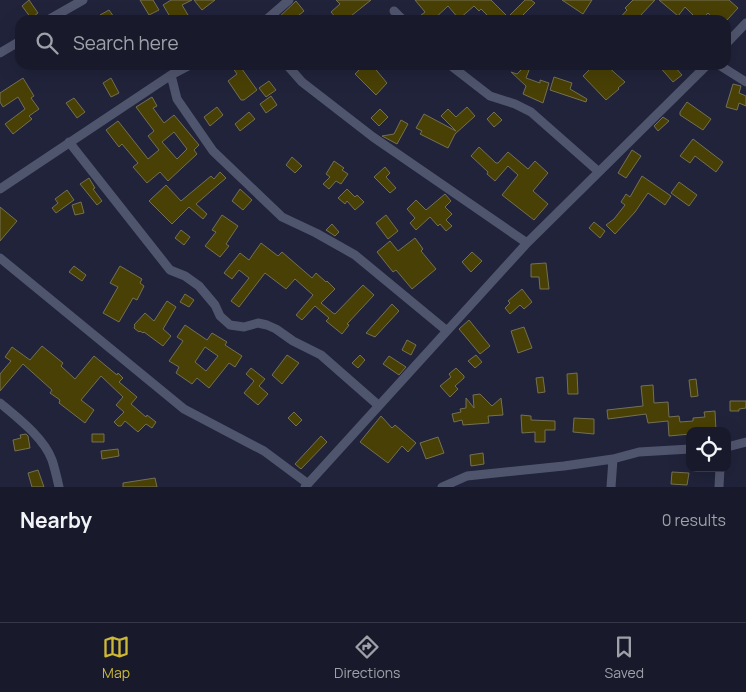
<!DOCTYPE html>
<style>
body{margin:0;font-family:Manrope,sans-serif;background:#252738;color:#f1f3f6}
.controls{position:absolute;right:15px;bottom:15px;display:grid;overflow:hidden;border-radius:10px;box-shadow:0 5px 20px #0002}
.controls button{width:45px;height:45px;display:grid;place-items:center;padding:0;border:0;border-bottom:1px solid #363848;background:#181a2c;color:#f1f3f6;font:25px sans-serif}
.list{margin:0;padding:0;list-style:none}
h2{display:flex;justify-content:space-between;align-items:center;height:65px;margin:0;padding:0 20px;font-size:21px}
h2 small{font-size:16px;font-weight:400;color:#9fa1a9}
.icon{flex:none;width:28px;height:28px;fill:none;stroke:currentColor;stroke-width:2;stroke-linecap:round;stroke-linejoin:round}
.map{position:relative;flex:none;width:746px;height:487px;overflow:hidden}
.search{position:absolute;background:#181a2c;box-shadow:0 5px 20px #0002;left:15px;right:15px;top:15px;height:55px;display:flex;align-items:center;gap:12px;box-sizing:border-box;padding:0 18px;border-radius:15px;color:#9fa1a9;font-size:19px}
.sheet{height:135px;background:#181a2c}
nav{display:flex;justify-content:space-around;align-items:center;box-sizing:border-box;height:70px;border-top:1px solid #363848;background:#181a2c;font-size:14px;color:#9fa1a9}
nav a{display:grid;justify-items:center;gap:2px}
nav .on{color:#cdb938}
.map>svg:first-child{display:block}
</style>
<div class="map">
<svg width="746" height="487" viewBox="0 0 746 487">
<rect width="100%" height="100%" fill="#20233a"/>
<path fill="#494005" stroke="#747054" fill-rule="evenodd" d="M29 0 38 13 31 18 22 6Z
M140 0H153L159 10 149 15Z
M171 0H192L182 5 191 20H172L163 5Z
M194 0H215L202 10Z
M336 0H371L346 20H338L331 12 340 4Z
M415 0H491L508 17 525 0H531L535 3 518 20H492L481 9 479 11 474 6 459 19 448 6 433 20H423L420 16 425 12Z
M562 0H592L583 14Z
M633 0H655L640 16 644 20H618L627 10 625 8Z
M659 0H729L738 8 727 20H714L708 13 701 20H698L685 7 678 16Z
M296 1 304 11 293 20H276Z
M109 10 116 20H103L100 15Z
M231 65H239L257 90 244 100H241L228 81 237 74Z
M364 65H372L387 83 376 95 355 74Z
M526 65H531L526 78 540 83V80L549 83 543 103 523 94 526 86 511 72 517 74Z
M594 65H606L625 82 618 88 619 89 606 100 583 76Z
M658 65H673L682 75 673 82Z
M554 77 572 83 570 89 587 99 586 102 550 90Z
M23 78 34 96 31 98 39 109 29 116 32 119 13 134 5 124 25 109 18 97 3 107 0 102V93Z
M111 78 119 93 111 97 103 83Z
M269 81 276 90 266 97 259 88Z
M733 84 741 86 739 93 746 96V106L739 103 737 110 726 107Z
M271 96 277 105 266 113 260 104Z
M152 97 157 106 153 108 164 123 174 115 199 145 194 150 197 154 168 181 160 172 147 183 133 167 138 163 122 144 119 147 106 130 118 121 148 159 159 150 148 136 154 131 136 107ZM174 132 187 149 177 159 162 142Z
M74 98 85 112 77 118 66 103Z
M687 102 711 119 703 130 680 115V112Z
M217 107 223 115 210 126 204 117Z
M467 107 475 116 455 134 448 148 420 134 422 131 416 128 424 114 456 131 441 116 448 109 456 117Z
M380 109 388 117 379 126 371 118Z
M249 112 255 119 240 131 235 124Z
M494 112 502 120 494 127 487 119Z
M663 117 669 121 658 131 654 126Z
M401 120 408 124 397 144 382 136 394 134Z
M693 139 723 162 716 172 695 156 690 163 680 156Z
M479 147 496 163H498L508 152 528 169 535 161 548 173 533 191 548 204 534 220 502 195 518 175 508 166 495 181 487 174 488 172 471 156Z
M632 150 641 156 626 178 618 173Z
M292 157 302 166 295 173 286 165Z
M334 161 344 168 342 170 348 174 341 184 336 181 329 189 323 184 330 177 326 174Z
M385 167 390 173 386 177 396 188 390 193 374 177Z
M220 172 226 178 196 204 207 214 203 219 189 207 172 224 149 201 166 185 181 201 211 176 214 179Z
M642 176 671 196 665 205 648 193 635 212 615 234 606 225 614 219 625 205 621 202 626 194 630 197Z
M89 178 95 188 93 189 102 201 97 205 80 184Z
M679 182 697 195 689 206 671 193Z
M240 189 252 200 243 210 232 201Z
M347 189 355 197 357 195 364 202 355 210 347 201 345 204 338 198Z
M67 190 74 200 56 213 52 208 58 203 55 199Z
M445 194 451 201 445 207 452 214 446 220 452 226 446 231 440 224 438 226 430 217 416 230 410 223 415 218 407 209 416 200 426 210Z
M81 202 84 213 75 215 72 205Z
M0 207 17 221 0 241Z
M222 215 238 226 226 244 229 246 220 257 205 246 216 232 212 230Z
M386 215 398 231 388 239 376 223Z
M594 222 605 231 600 238 589 228Z
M332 224 339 232 335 236 326 230Z
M181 230 190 237 184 245 175 238Z
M415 238 423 249 421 251 436 269 412 289 396 270 393 272 377 252 390 241 398 251Z
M261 243 278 256 282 252 312 278 316 273 326 282 327 281 335 289 321 303 333 313 335 314 363 285 374 295 347 324 349 325 342 334 326 321 329 318 315 306 302 320 296 315 313 295 295 279 286 289 265 273 239 307 231 301 249 278 239 270 232 279 224 273 240 253 249 260Z
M472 252 482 261 471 272 462 262Z
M546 263 549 289H540L539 277H531V264Z
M74 266 86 275 82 281 69 272Z
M120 266 142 279 140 283 144 286 137 300 133 298 119 322 103 313 118 287 110 283Z
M522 289 532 302 524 309 520 305 510 314 505 308 510 303 508 301Z
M185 294 194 300 189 307 180 302Z
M167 301 176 307 163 329 171 336 163 346 144 332 143 333 140 331 139 332 134 328 135 326 134 325 145 313 154 321Z
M392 304 399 311 375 337 366 333Z
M469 320 490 346 480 354 459 329Z
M185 325 207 340 212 333 227 342 225 345 242 356 235 367 229 363 209 388 197 378 192 384 176 373 179 367 169 361 183 341 177 337ZM205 347 218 356 206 371 195 362Z
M524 327 532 348 518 353 511 331Z
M407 340 416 345 411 355 402 350Z
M42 346 63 363 61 366 75 379 94 356 117 375 118 373 123 378 119 382 137 397 131 404 146 417 147 415 156 422 152 428 146 424 138 432 125 421 121 426H118L114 422 124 412 116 405 123 397 101 376 81 400 94 410 85 423 59 403 60 400 50 393 52 390 23 364 0 391V374L11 361 5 357 12 347 30 360Z
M287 355 299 363 282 384 272 375Z
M360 355 365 360 358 368 352 363Z
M476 355 482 362 475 368 468 361Z
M389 356 406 367 399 375 383 364Z
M251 368 265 379 259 386 268 394 258 405 244 393 254 381 246 374Z
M456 368 464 376V378L455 386 458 389 450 397 440 386 451 377 449 374Z
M577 373 578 394H568L567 374Z
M543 377 545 392 538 393 536 378Z
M696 379 698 396 691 397 689 380Z
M653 385 654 403 668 402 669 417 679 416 680 422 693 421V418L705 417 704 412 715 411 716 431H690V434L669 436 668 421 648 423 646 414 608 419 607 410 643 406 641 386Z
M480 394 492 406 501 398 503 415 488 416 489 423 463 425 462 420 454 422 452 414 461 412 460 409 466 408V398L474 408 473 395Z
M730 401H746V408L739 409V411H730Z
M294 412 302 420 296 426 288 418Z
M521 415 531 416V420L555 421V430H545V442H535V432L522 433Z
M381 416 392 428 395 425 416 443 408 452 402 446 388 463 360 442Z
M574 418 594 419V434L573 432Z
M26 434 28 436 30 448 15 451 13 440 21 438 20 435Z
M92 434H104V442H92Z
M321 436 327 442 301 469 295 464Z
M438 437 444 453 426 459 420 443Z
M118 449 119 456 102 459 101 451Z
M483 453 484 464 471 466 470 455Z
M38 470 44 487H32L28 473Z
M672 472 689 473 687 485 671 484Z
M155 478 157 487H123V483Z"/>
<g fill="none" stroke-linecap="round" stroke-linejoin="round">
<path stroke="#50556e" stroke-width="9" d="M394 11 403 20
M48 20 83 0
M266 20 289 0
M726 44 746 23
M0 53 20 41
M287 65 302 82 373 137 527 243
M450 65 490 96 515 104 531 112 599 172
M719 65 746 82
M171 75 177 99 213 151 282 217 316 233 355 255 447 331
M69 142 170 270 185 276 199 286 215 305 220 316 230 325 244 327 258 323 267 325 276 329 293 341 321 355 378 405
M0 189 171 75 190 65
M0 258 184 409 264 451 307 483
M0 403C18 418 44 438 52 460 55 469 57 478 59 487
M727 447 746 442
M305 487 527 243 707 65
M442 487 467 476 564 466 613 459 639 452 690 449
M611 487 613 459
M719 487 720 468"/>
</g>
</svg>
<div class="controls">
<button><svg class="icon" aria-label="locate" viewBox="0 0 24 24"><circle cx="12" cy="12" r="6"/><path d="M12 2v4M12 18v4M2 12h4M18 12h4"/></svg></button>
</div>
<div class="search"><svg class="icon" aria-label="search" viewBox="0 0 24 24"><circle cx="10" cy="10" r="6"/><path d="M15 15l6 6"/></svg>Search here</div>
</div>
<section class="sheet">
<h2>Nearby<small>0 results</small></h2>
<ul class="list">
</ul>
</section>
<nav>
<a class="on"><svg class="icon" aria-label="map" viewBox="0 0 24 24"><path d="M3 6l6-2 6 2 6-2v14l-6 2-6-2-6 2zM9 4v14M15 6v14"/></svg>Map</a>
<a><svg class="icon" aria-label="directions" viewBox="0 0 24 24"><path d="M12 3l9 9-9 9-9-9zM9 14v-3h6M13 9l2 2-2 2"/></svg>Directions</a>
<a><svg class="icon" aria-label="saved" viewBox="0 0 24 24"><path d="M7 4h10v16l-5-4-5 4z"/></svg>Saved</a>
</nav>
